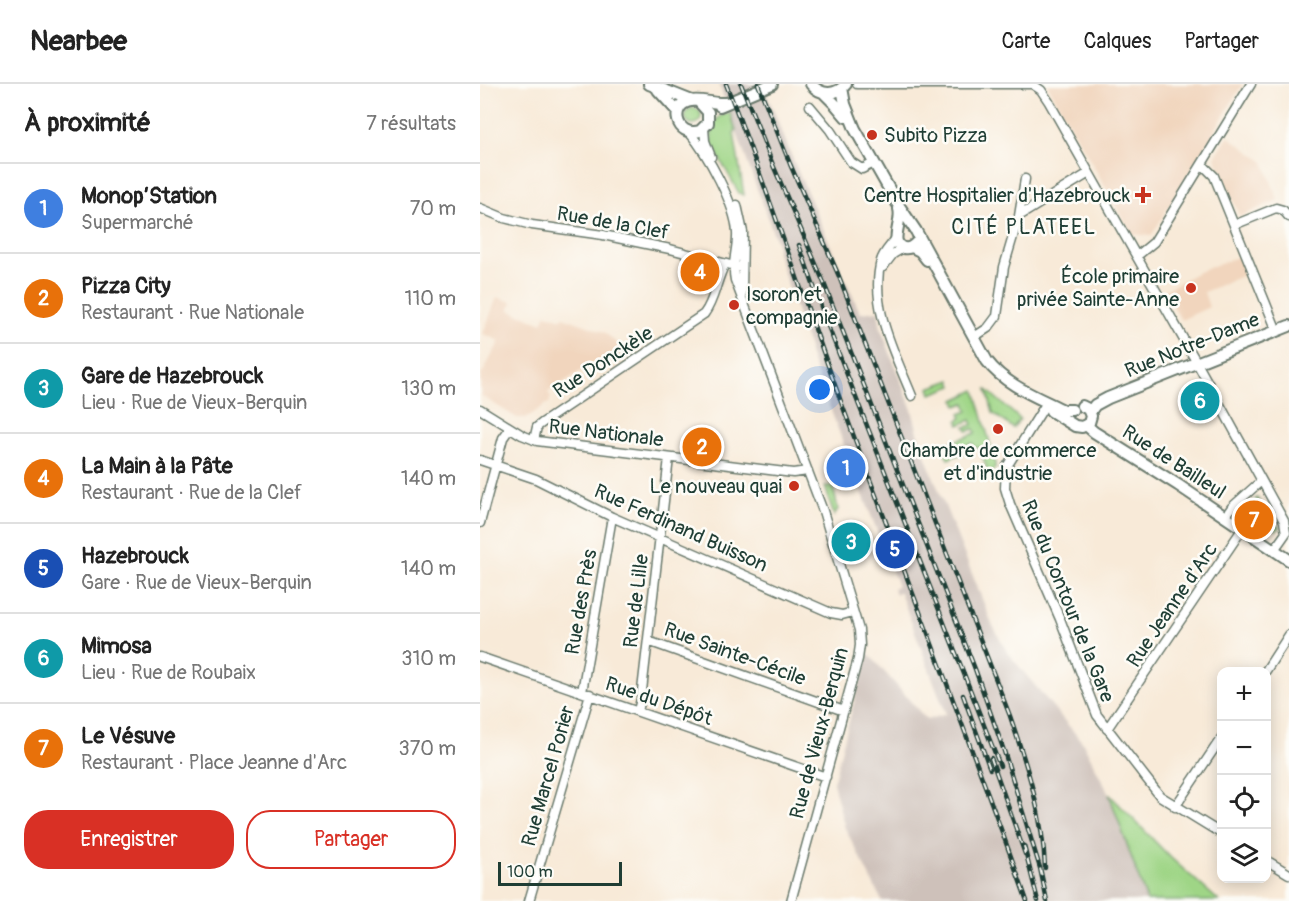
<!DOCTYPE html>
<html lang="fr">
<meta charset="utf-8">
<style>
body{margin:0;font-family:Pangolin,sans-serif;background:#f2f2f2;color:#222}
.controls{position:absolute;right:18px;bottom:18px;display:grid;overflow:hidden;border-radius:12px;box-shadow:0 3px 15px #0003}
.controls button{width:54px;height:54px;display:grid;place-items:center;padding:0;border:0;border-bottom:2px solid #e0e0e0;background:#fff;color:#222;font:30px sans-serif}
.scale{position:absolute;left:18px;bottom:15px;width:124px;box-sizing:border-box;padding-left:6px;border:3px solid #1f3d34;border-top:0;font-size:16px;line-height:21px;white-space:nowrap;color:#1f3d34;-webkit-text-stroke:4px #fdfcf7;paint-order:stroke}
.you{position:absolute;left:340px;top:306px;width:21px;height:21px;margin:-15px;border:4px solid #fff;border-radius:50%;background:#1a73e8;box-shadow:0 0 0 9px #1a73e833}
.badge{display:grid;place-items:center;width:39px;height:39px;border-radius:50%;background:#d93025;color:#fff;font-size:20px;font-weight:700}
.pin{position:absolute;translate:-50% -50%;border:3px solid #fff;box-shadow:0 2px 6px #0006}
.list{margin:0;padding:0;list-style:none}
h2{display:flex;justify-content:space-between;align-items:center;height:78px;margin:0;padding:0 24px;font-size:26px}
h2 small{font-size:20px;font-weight:400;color:#767676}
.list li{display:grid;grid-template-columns:39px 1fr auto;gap:18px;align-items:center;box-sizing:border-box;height:90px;padding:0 24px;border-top:2px solid #e0e0e0}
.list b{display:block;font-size:22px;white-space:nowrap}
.list p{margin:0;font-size:20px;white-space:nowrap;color:#767676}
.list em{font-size:20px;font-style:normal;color:#767676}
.actions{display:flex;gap:12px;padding:18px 24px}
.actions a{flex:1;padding:14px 0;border:2px solid #d93025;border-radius:24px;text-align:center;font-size:21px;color:#d93025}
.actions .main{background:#d93025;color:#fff}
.icon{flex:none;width:33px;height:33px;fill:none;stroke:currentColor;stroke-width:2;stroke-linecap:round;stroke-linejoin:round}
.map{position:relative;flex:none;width:809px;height:817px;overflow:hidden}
header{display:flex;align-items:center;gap:36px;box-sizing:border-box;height:84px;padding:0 30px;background:#fff;border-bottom:2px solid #e0e0e0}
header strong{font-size:28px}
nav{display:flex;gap:33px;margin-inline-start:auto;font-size:21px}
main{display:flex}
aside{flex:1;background:#fff}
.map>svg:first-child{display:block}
</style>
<header>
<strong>Nearbee</strong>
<nav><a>Carte</a><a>Calques</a><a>Partager</a></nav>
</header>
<main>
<aside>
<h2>À proximité<small>7 résultats</small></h2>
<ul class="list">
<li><span class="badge" style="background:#3f7fe0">1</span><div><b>Monop’Station</b><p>Supermarché</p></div><em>70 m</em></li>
<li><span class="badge" style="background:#e8710a">2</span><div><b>Pizza City</b><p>Restaurant · Rue Nationale</p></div><em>110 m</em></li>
<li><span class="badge" style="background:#0f9aa8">3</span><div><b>Gare de Hazebrouck</b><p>Lieu · Rue de Vieux-Berquin</p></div><em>130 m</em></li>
<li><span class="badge" style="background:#e8710a">4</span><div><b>La Main à la Pâte</b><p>Restaurant · Rue de la Clef</p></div><em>140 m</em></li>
<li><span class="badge" style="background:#1a4fb4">5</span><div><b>Hazebrouck</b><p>Gare · Rue de Vieux-Berquin</p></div><em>140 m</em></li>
<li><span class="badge" style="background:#0f9aa8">6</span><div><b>Mimosa</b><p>Lieu · Rue de Roubaix</p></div><em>310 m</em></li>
<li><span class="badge" style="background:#e8710a">7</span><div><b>Le Vésuve</b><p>Restaurant · Place Jeanne d'Arc</p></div><em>370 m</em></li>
</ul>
<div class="actions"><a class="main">Enregistrer</a><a>Partager</a></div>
</aside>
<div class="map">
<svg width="809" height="817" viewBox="0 0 809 817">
<rect width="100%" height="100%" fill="#fdfcf7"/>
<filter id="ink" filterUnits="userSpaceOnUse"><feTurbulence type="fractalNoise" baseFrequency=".0167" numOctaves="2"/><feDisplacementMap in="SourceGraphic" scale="12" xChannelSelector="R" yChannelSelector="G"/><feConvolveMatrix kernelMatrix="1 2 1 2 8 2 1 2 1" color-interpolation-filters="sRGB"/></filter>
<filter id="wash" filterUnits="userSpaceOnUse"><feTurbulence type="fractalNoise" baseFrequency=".008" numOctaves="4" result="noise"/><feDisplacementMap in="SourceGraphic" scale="24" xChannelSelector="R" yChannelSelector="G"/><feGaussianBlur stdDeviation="1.35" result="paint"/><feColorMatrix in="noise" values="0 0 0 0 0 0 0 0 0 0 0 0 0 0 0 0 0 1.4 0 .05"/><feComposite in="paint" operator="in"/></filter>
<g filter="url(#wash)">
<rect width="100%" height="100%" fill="#f8ead8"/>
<path fill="#f1d5bd" d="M567 0H763L671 152 652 150Z
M748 52 784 78 798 116 761 132 759 131 735 73Z
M760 172 764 184 762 185 764 191 724 208 729 223 701 236 684 207 716 189Z
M17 213 32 218 29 226 62 239 66 230 82 235 83 233 124 248 136 258 145 270 124 285 117 279 112 280 68 308 71 314 69 316 70 318 46 334H37L0 311V293L20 257 3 250Z"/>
<path fill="#cec1ba" d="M239 0H283L313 76 380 229 398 227 401 245 432 326 442 364 512 540 527 568 603 659 629 710 667 817H402L365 744 353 699 387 568 447 636 466 630 420 508 415 510 413 504 418 502 329 269V264L297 168V159Z"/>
<path fill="#9fd586" stroke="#5f895d" stroke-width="1.5" d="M205 32a8 8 0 1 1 16 0a8 8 0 1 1-16 0Z
M250 29 256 46 254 49 264 111 259 109 233 63C229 48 232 31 250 29Z
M471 296 473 302 451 310 449 304Z
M495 306 515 377V385L508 388 499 363 495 364 493 359 481 363 483 369 468 375 462 362 496 349 494 345 487 347 485 343 493 341 491 336 479 341 478 336 482 334 480 330 488 327 485 319 477 322 475 316Z
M507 306 540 335 533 344 513 329Z
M345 402 353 403 358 425 354 432Z
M777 414 792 441 799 442 800 444 796 446 773 431 770 433 763 428Z
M629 710 691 774 739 817H667Z"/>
</g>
<g filter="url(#ink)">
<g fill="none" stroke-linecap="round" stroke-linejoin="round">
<defs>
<path id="minor" d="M377 0H552
M552 0 561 6 569 18 717 279 804 437 806 449 794 466
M330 22 350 46 371 78 382 85 394 79
M224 44 225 57 231 73
M209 48C227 69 256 121 257 149 258 165 251 179 255 196L343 427 379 546 380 561 378 575 311 817
M722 80 734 92 797 247
M257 121 263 148 262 209
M0 124 24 134 52 141 123 151 190 165 262 184
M539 132 545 95
M754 141 796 124 803 126 809 133
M416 154C411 162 403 168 401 177 389 222 416 272 432 312
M657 172 674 158 771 0
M403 183 413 170 423 164
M494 253 508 244 517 232 524 183 539 132 609 89
M564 323 526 384 525 404 530 420 580 535 617 631 680 712 742 750
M0 325 42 351 57 357 313 389 328 387
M54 356 57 343 62 339 224 230C235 216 236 196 245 180
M0 376 56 395 132 433 351 529 362 531 373 528
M745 433 752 423 781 397
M0 439 23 354 30 344
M168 557 364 627
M0 573 346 693
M785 588 809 551
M102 608 132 433
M158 627 161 615 189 374
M627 645 763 444
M695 723 742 653
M786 776 809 790
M49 817 110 610"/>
<path id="major" d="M169 0 212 17
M331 0C341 12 356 12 366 0
M362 4 365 20 375 45 417 119 436 147 507 277C525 301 557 313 583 326H592
M178 6 198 28
M344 9 355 20 366 33
M219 18 228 28V39L220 47C195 54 189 20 211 17 221 15 234 20 245 19
M240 22 292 0
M419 125C423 138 408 160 424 164 430 165 433 162 437 158
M432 163 440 167 447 176
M571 327 595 342 602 343 609 339 611 332 608 325 602 322
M610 328 615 321 628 314 809 242
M606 341 614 348 698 401 809 476"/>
</defs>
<use href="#minor" stroke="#6b7a6d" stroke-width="11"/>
<use href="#major" stroke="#6b7a6d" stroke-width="14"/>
<use href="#minor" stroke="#fff" stroke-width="8"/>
<use href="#major" stroke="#fff" stroke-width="10"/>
<defs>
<path id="rail" d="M246 0C287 104 322 210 360 315 422 483 487 649 547 817
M261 0 293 81 342 194 495 585 524 667 560 784 567 817
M278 0 310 80 358 190 530 632C547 682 563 731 565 784
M319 161 348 242 520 682
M483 611 510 685
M511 674 545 770
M544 762 558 817"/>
</defs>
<use href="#rail" stroke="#1f3d34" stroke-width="4.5"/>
<use href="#rail" stroke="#fdfcf7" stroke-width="2" stroke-dasharray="7" stroke-linecap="butt"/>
</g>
</g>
<g fill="#c8321e" stroke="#fdfcf7" stroke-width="2">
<circle cx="392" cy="51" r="6"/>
<path d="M660 102h6v6h6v6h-6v6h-6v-6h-6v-6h6z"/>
<circle cx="711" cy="204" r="6"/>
<circle cx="254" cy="221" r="6"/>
<circle cx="518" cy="345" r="6"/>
<circle cx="314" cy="402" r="6"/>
</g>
<g text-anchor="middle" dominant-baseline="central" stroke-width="5" stroke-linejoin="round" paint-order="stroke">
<g font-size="20" fill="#1f3d34" stroke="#fdfcf7" text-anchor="end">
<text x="404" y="51" text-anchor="start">Subito Pizza</text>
<text x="650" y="111">Centre Hospitalier d'Hazebrouck</text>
<text x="699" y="192">École primaire<tspan x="699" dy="23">privée Sainte-Anne</tspan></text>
<text x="266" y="210" text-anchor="start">Isoron et<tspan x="266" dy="23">compagnie</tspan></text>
<text x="518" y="366" text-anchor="middle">Chambre de commerce<tspan x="518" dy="23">et d'industrie</tspan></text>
<text x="302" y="402">Le nouveau quai</text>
</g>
<g font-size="20" fill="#1f3d34" stroke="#fdfcf7">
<text transform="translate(133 139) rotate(10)">Rue de la Clef</text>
<text transform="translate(712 261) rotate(-22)">Rue Notre-Dame</text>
<text transform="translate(123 278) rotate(-33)">Rue Donckèle</text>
<text transform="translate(126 349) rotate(7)">Rue Nationale</text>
<text transform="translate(694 378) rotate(33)">Rue de Bailleul</text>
<text transform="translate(201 444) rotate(24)">Rue Ferdinand Buisson</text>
<text transform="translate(156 517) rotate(-83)">Rue de Lille</text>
<text transform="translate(588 517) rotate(68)">Rue du Contour de la Gare</text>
<text transform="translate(101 518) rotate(-80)">Rue des Près</text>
<text transform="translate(692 521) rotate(-56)">Rue Jeanne d'Arc</text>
<text transform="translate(255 570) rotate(20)">Rue Sainte-Cécile</text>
<text transform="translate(179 617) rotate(19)">Rue du Dépôt</text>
<text transform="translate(339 649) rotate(-75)">Rue de Vieux-Berquin</text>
<text transform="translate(68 692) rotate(-74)">Rue Marcel Porier</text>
</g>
<g font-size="21" letter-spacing="1.5" fill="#1f3d34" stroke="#fdfcf7">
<text x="544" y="143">CITÉ PLATEEL</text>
</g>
</g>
</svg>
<div class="controls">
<button>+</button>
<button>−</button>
<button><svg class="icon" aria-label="locate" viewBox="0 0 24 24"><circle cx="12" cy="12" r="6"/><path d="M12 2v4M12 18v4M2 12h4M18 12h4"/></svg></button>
<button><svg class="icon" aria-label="layers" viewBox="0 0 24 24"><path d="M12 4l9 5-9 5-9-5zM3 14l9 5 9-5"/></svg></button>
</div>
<div class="scale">100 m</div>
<div class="you"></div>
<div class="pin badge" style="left:366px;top:384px;background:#3f7fe0">1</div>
<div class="pin badge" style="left:222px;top:363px;background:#e8710a">2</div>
<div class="pin badge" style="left:371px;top:458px;background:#0f9aa8">3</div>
<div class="pin badge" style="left:220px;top:188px;background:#e8710a">4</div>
<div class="pin badge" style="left:415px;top:465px;background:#1a4fb4">5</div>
<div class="pin badge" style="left:720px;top:317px;background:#0f9aa8">6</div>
<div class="pin badge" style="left:774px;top:436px;background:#e8710a">7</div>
</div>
</main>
